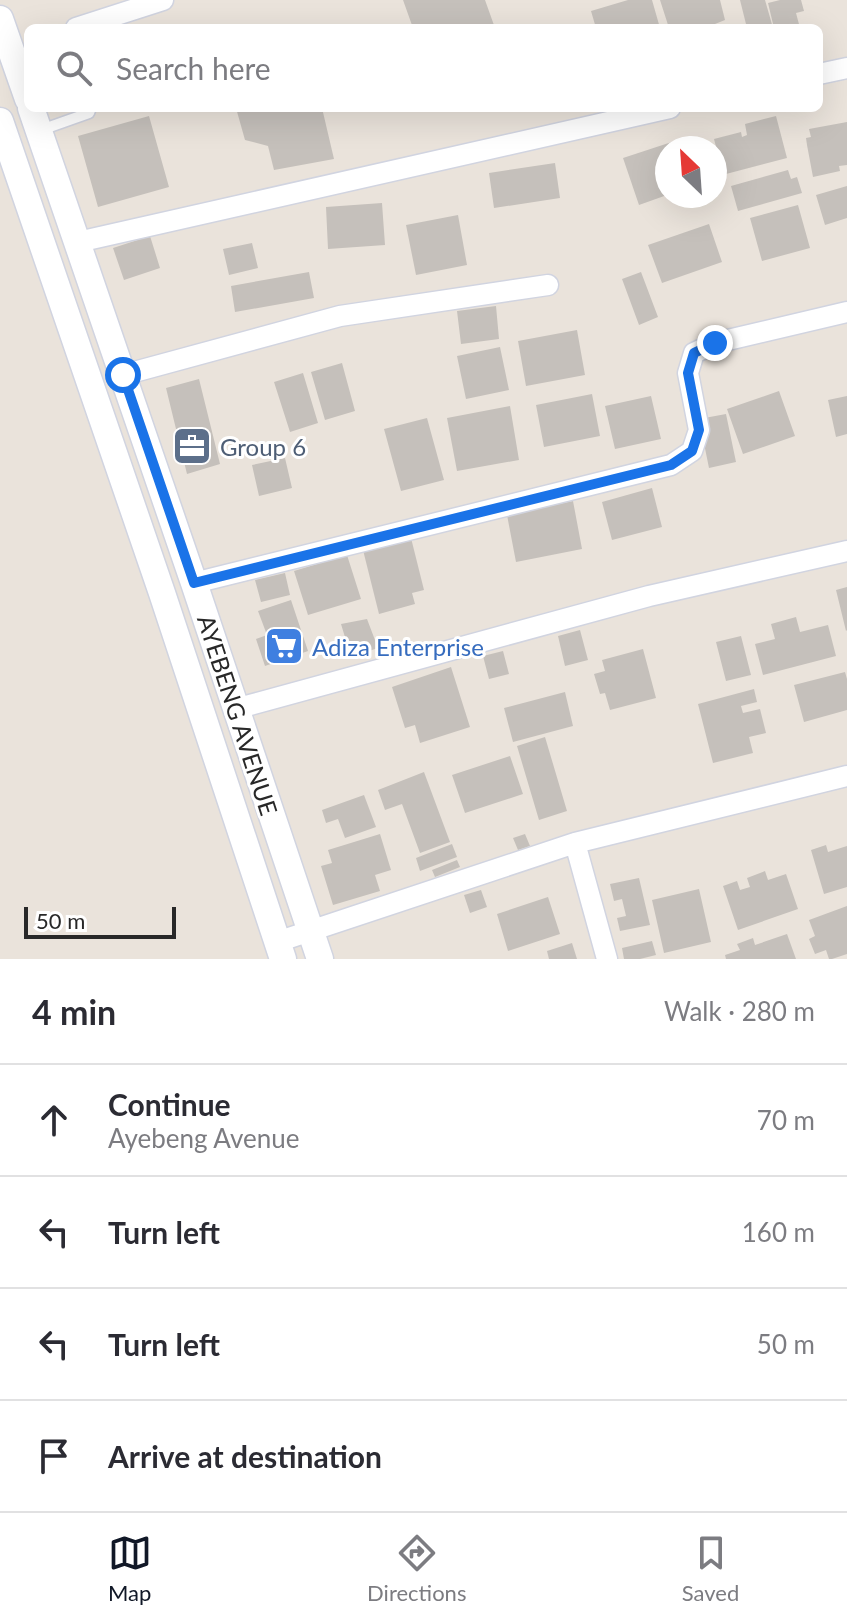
<!DOCTYPE html>
<meta charset="utf-8">
<style>
body{margin:0;font-family:Lato,sans-serif;background:#f2f2f3;color:#2b2b33}
.compass{position:absolute;left:655px;top:136px;width:72px;height:72px;border-radius:50%;background:#fff;box-shadow:0 8px 32px #0002;rotate:335deg}
.scale{position:absolute;left:24px;bottom:20px;width:152px;box-sizing:border-box;padding-left:8px;border:4px solid #282828;border-top:0;font-size:22px;line-height:28px;white-space:nowrap;color:#282828;-webkit-text-stroke:6px #fff;paint-order:stroke}
.stop{position:absolute;width:24px;height:24px;margin:-18px;border:6px solid #1a73e8;border-radius:50%;background:#fff}
.stop.end{background:#1a73e8;border-color:#fff;box-shadow:0 2px 8px #0008}
.list{margin:0;padding:0;list-style:none}
h2{display:flex;justify-content:space-between;align-items:center;height:104px;margin:0;padding:0 32px;font-size:34px}
h2 small{font-size:26px;font-weight:400;color:#7c7c81}
.list li{display:grid;grid-template-columns:52px 1fr auto;gap:24px;align-items:center;box-sizing:border-box;height:112px;padding:0 32px;border-top:2px solid #e1e1e2}
.list b{display:block;font-size:30px;white-space:nowrap}
.list p{margin:0;font-size:26px;white-space:nowrap;color:#7c7c81}
.list em{font-size:26px;font-style:normal;color:#7c7c81}
.icon{flex:none;width:44px;height:44px;fill:none;stroke:currentColor;stroke-width:2;stroke-linecap:round;stroke-linejoin:round}
.map{position:relative;flex:none;width:847px;height:959px;overflow:hidden}
.search{position:absolute;background:#fff;box-shadow:0 8px 32px #0002;left:24px;right:24px;top:24px;height:88px;display:flex;align-items:center;gap:20px;box-sizing:border-box;padding:0 28px;border-radius:12px;color:#7c7c81;font-size:30px}
.sheet{height:552px;background:#fff}
nav{display:flex;justify-content:space-around;align-items:center;box-sizing:border-box;height:112px;border-top:2px solid #e1e1e2;background:#fff;font-size:22px;color:#7c7c81}
nav a{display:grid;justify-items:center;gap:4px}
nav .on{color:#111827}
.map>svg:first-child{display:block}
</style>
<div class="map">
<svg width="847" height="959" viewBox="0 0 847 959">
<rect width="100%" height="100%" fill="#eae3db"/>
<path fill="#c5c0bb" d="M403 0H485L495 28H413Z
M628 0H652L660 28H596L591 11Z
M660 0H720L725 20 715 24 717 28H669Z
M740 0H765L773 28H747Z
M780 0H801L804 11 796 13 800 28H774L768 3Z
M236 108H322L334 159 274 170 268 146 245 140Z
M149 116 169 187 98 207 78 136Z
M776 116 787 158 726 174 724 166H721L714 139 741 132 742 137 747 135 745 124Z
M847 122V165L839 166 840 171 813 177 807 145 806 138 811 137 809 129Z
M687 137 691 148H667V195L639 205 623 158Z
M555 163 560 198 494 208 489 173Z
M788 170 791 179 797 177 802 193 738 211 731 186Z
M847 186V218L825 225 816 195Z
M382 203 385 245 328 249 326 207Z
M798 205 810 248 762 261 750 218Z
M458 215 467 265 416 275 406 225Z
M709 224 722 262 662 283 648 245Z
M150 236 160 268 124 280 113 248Z
M252 243 258 268 229 275 223 249Z
M309 272 314 298 235 312 231 286Z
M641 272 658 317 639 325 622 279Z
M496 306 499 339 461 344 457 311Z
M577 330 585 375 526 386 518 341Z
M500 347 509 390 466 399 457 356Z
M342 363 355 411 325 420 311 372Z
M303 373 318 423 290 432 274 382Z
M199 379 220 464 187 474 166 388Z
M779 391 795 436 743 454 727 409Z
M592 394 600 436 544 447 536 405Z
M651 396 661 439 615 449 605 406Z
M847 396V434L836 437 828 400Z
M510 406 519 460 457 471 447 418Z
M726 414 736 462 709 468 699 419Z
M427 418 444 480 401 491 384 429Z
M285 458 292 488 259 496 252 465Z
M652 488 662 527 612 540 602 502Z
M573 501 582 549 516 562 507 515Z
M411 538 424 590 412 593 415 604 379 614 363 550Z
M347 555 361 599 308 615 294 571Z
M285 573 290 595 261 602 255 580Z
M847 587V630L846 631 836 590Z
M291 600 308 651 265 666 256 639 267 635 258 611Z
M796 617 800 632 828 625 836 656 763 675 755 644 775 639 771 624Z
M367 619 378 648 351 657 341 624Z
M580 630 588 660 565 666 558 636Z
M741 636 751 675 726 681 716 642Z
M643 649 656 698 610 710 605 693 600 694 594 674 605 671 602 660Z
M503 651 509 674 489 679 483 656Z
M451 667 470 727 420 743 415 725 405 728 392 687Z
M845 672 847 679V710L804 722 794 685Z
M754 689 757 702 741 706 743 713 760 709 766 733 749 737 753 753 713 763 698 704Z
M565 692 573 726 513 742 504 708Z
M545 737 567 811 539 820 517 746Z
M510 756 523 794 465 813 452 775Z
M424 772 450 842 420 853 402 804 385 810 378 790Z
M364 795 376 827 345 838 338 819 326 823 322 810Z
M380 834 391 870 375 875 380 891 333 905 321 866 332 863 328 850Z
M525 834 530 846 518 850 513 838Z
M452 844 457 857 420 871 416 858Z
M826 845 828 852 847 846V887L824 894 811 850Z
M457 860 460 867 435 877 432 870Z
M765 871 768 880 786 874 798 909 738 930 723 886 737 881 740 890 750 887 747 878Z
M639 878 650 925 620 931 617 918 626 916 622 899 614 901 610 884Z
M699 889 711 942 664 953 652 900Z
M481 890 487 907 470 913 464 895Z
M548 897 560 934 508 951 497 914Z
M847 906V954L832 959H829L826 950 815 954 809 939 815 936 809 920Z
M787 934 796 959H726L725 955 740 950 737 944 753 938 755 945Z
M652 941 656 955 640 959H624L622 948Z
M572 943 577 959H549L547 951Z"/>
<g fill="none" stroke-linecap="round" stroke-linejoin="round">
<defs>
<path id="service" d="M41 130 89 113 91 108"/>
<path id="minor" d="M76 28 163 0
M819 74 847 68
M78 242 670 108
M123 375 340 316 548 285
M194 583 671 465 692 451 699 430 688 373 694 353 715 343 847 312
M235 709 649 596 847 551
M575 843 607 959
M277 942 575 843 847 776"/>
<path id="tertiary" d="M0 19 28 99
M31 108 194 583 320 959
M0 121 162 593 283 959"/>
</defs>
<use href="#service" stroke="#d1d4e0" stroke-width="13"/>
<use href="#minor" stroke="#d1d4e0" stroke-width="23"/>
<use href="#tertiary" stroke="#d1d4e0" stroke-width="29"/>
<use href="#service" stroke="#fff" stroke-width="10"/>
<use href="#minor" stroke="#fff" stroke-width="20"/>
<use href="#tertiary" stroke="#fff" stroke-width="26"/>
</g>
<g fill="none" stroke-linecap="round" stroke-linejoin="round">
<path stroke="#1a73e8" stroke-width="10" d="M123 375 194 583 671 465 692 451 699 430 688 373 694 353 715 343"/>
</g>
<defs>
<symbol id="office-square" viewBox="-11 -11 22 22"><rect x="-9" y="-9" width="18" height="18" rx="4" fill="#5c6f8a" stroke="#fff"/><path d="M-6-3h4V-5.5h4V-3h4V5H-6ZM-1-4.5V-3h2v-1.5ZM-6 0V1H6V0Z" fill="#fff"/></symbol>
<symbol id="supermarket-square" viewBox="-11 -11 22 22"><rect x="-9" y="-9" width="18" height="18" rx="4" fill="#3f7fe0" stroke="#fff"/><path d="M-6-5.5h2.5l.6 2H6L4.5 2H-2.5L-4.4-4H-6ZM-1.5 3.2a1.3 1.3 0 1 0 .1 0ZM3 3.2a1.3 1.3 0 1 0 .1 0Z" fill="#fff"/></symbol>
</defs>
<g fill-rule="evenodd">
<use href="#office-square" x="170" y="424" width="44" height="44"/>
<use href="#supermarket-square" x="262" y="624" width="44" height="44"/>
</g>
<g text-anchor="middle" dominant-baseline="central" stroke-width="6" stroke-linejoin="round" paint-order="stroke">
<g font-size="24" fill="#4e5e75" stroke="#fff" text-anchor="start">
<text x="220" y="446">Group 6</text>
</g>
<g font-size="24" fill="#366cbe" stroke="#fff" text-anchor="start">
<text x="312" y="646">Adiza Enterprise</text>
</g>
<g font-size="24" fill="#282828" stroke="#fff">
<text transform="translate(238 715) rotate(72)">AYEBENG AVENUE</text>
</g>
</g>
</svg>
<svg class="compass" viewBox="-18 -18 36 36"><path d="M0-13l5 13h-10z" fill="#e53935"/><path d="M0 13l5-13h-10z" fill="#7c7c81"/></svg>
<div class="scale">50 m</div>
<div class="stop" style="left:123px;top:375px"></div>
<div class="stop end" style="left:715px;top:343px"></div>
<div class="search"><svg class="icon" aria-label="search" viewBox="0 0 24 24"><circle cx="10" cy="10" r="6"/><path d="M15 15l6 6"/></svg>Search here</div>
</div>
<section class="sheet">
<h2>4 min<small>Walk · 280 m</small></h2>
<ul class="list">
<li><svg class="icon" aria-label="ahead" viewBox="0 0 24 24"><path d="M12 20V5M6 11l6-6 6 6"/></svg><div><b>Continue</b><p>Ayebeng Avenue</p></div><em>70 m</em></li>
<li><svg class="icon" aria-label="left" viewBox="0 0 24 24"><path d="M17 20v-9H6M10 6l-5 5 5 5"/></svg><div><b>Turn left</b></div><em>160 m</em></li>
<li><svg class="icon" aria-label="left" viewBox="0 0 24 24"><path d="M17 20v-9H6M10 6l-5 5 5 5"/></svg><div><b>Turn left</b></div><em>50 m</em></li>
<li><svg class="icon" aria-label="arrive" viewBox="0 0 24 24"><path d="M6 21V4h12l-3 4 3 4H6"/></svg><div><b>Arrive at destination</b></div></li>
</ul>
</section>
<nav>
<a class="on"><svg class="icon" aria-label="map" viewBox="0 0 24 24"><path d="M3 6l6-2 6 2 6-2v14l-6 2-6-2-6 2zM9 4v14M15 6v14"/></svg>Map</a>
<a><svg class="icon" aria-label="directions" viewBox="0 0 24 24"><path d="M12 3l9 9-9 9-9-9zM9 14v-3h6M13 9l2 2-2 2"/></svg>Directions</a>
<a><svg class="icon" aria-label="saved" viewBox="0 0 24 24"><path d="M7 4h10v16l-5-4-5 4z"/></svg>Saved</a>
</nav>
